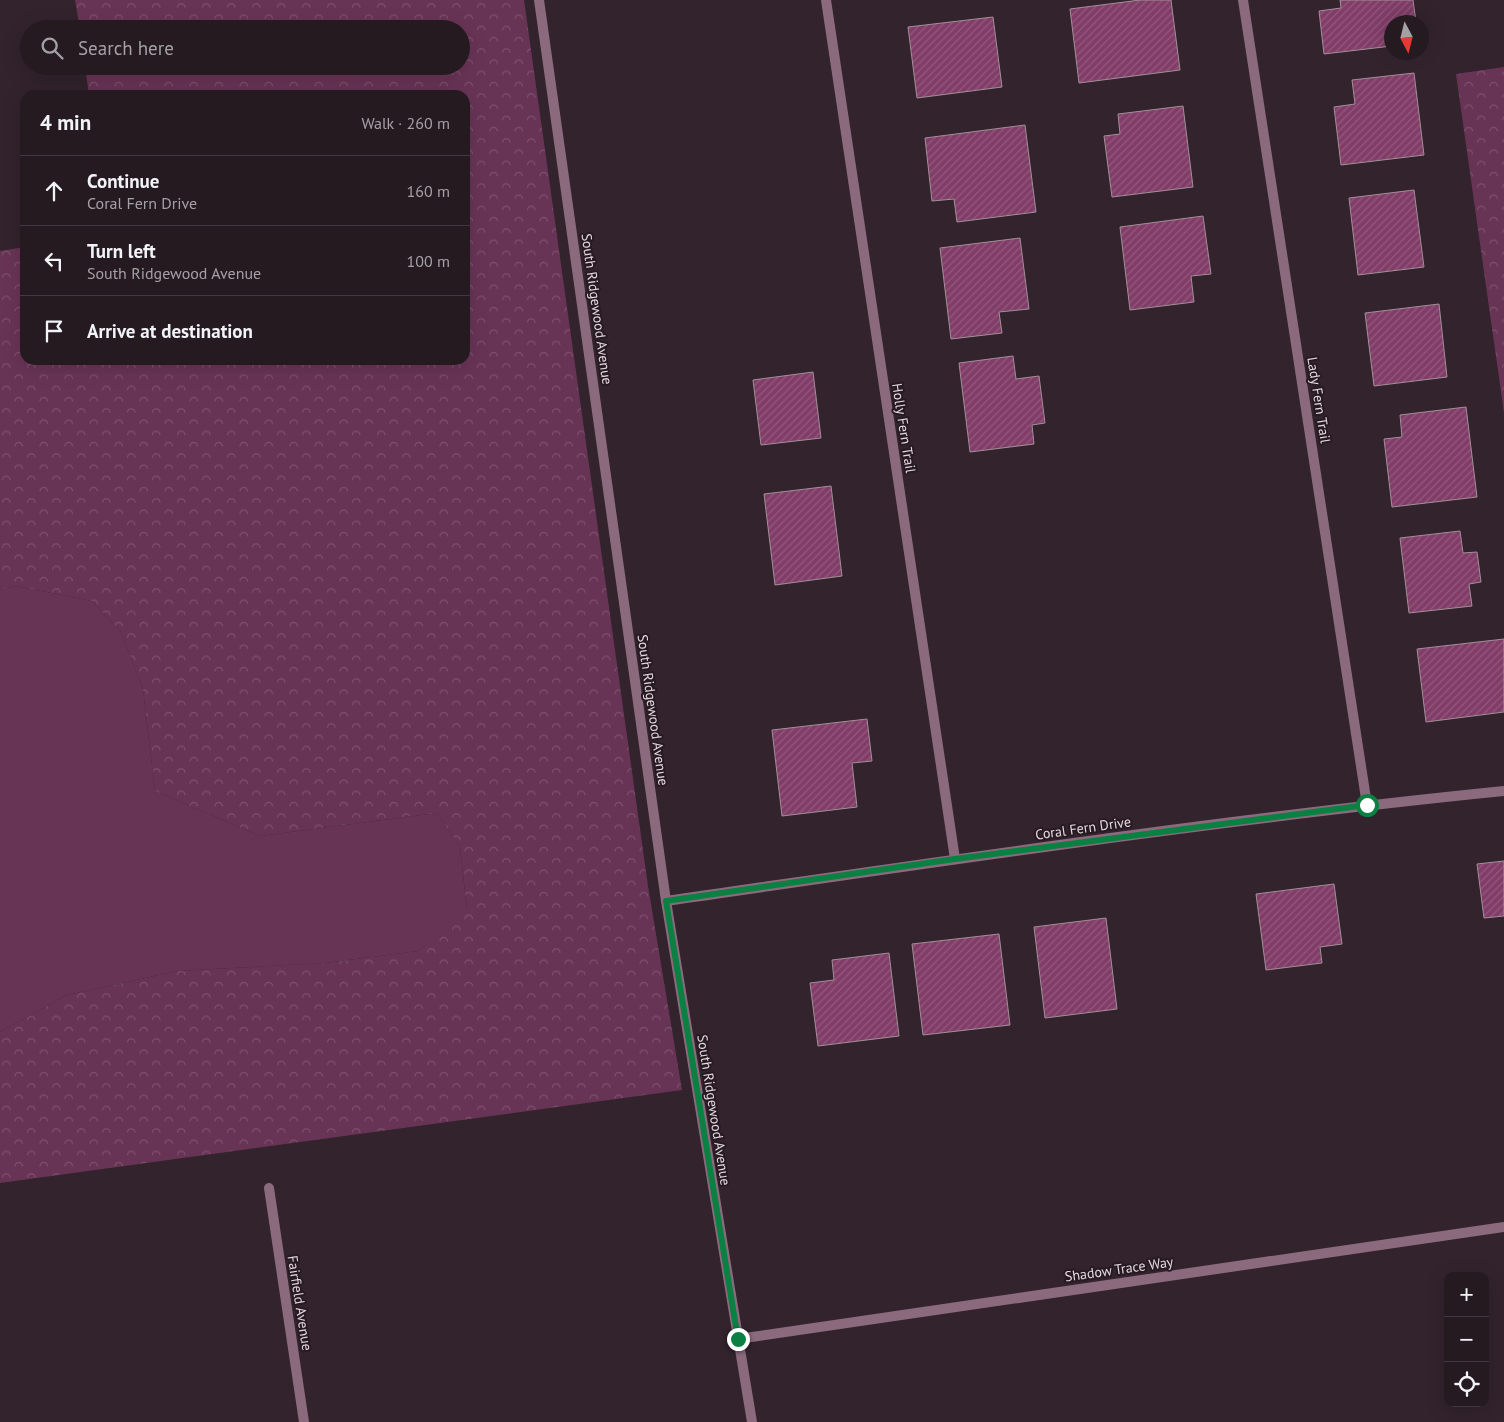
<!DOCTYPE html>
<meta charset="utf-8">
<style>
body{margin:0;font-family:"PT Sans",sans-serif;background:#2e232a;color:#f1f3f6}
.controls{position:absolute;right:15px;bottom:15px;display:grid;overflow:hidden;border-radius:10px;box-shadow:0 5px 20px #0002}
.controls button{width:45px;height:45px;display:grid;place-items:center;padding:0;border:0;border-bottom:1px solid #42383f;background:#261a21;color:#f1f3f6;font:25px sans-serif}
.compass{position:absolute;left:1384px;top:15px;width:45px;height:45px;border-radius:50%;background:#261a21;box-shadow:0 5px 20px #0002;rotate:173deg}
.stop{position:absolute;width:15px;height:15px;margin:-11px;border:4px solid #0b8043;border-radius:50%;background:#fff}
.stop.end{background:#0b8043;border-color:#fff;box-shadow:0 1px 5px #0008}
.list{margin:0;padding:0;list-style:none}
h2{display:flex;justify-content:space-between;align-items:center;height:65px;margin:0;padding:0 20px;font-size:21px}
h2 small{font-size:16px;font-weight:400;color:#a4a1a5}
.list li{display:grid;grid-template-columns:32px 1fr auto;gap:15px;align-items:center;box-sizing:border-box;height:70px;padding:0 20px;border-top:1px solid #42383f}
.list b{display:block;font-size:19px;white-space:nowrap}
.list p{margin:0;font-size:16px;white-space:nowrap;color:#a4a1a5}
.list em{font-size:16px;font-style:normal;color:#a4a1a5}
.icon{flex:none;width:28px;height:28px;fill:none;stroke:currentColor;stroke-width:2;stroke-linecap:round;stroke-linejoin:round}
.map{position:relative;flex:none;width:1504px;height:1422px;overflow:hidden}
.search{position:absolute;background:#261a21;box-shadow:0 5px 20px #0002;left:20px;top:20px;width:450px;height:55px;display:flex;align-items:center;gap:12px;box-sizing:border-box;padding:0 18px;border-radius:28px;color:#a4a1a5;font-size:19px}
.panel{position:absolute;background:#261a21;box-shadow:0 5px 20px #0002;left:20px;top:90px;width:450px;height:275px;border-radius:15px}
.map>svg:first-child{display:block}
</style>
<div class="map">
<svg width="1504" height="1422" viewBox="0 0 1504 1422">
<defs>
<pattern id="forest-crowns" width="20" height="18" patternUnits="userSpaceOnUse" patternTransform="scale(1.25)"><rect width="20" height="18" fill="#683455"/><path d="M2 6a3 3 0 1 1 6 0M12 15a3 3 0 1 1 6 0" fill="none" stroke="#7d516d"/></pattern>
<pattern id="building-hatch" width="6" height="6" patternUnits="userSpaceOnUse" patternTransform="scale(1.25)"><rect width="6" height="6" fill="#813d68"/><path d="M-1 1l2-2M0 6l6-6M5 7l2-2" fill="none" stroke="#93587d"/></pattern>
</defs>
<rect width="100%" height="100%" fill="#32232c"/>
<path fill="#683455" d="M16 586 92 601 121 632 143 689 155 791 260 836 437 813 460 847 467 911 418 951 325 963 178 971 67 995 0 1032V590Z"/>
<path fill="url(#forest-crowns)" d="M75 0H524L648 886 682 1090 0 1183V1032L67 995 178 971 325 963 418 951 467 910 460 847 437 813 260 836 155 791 143 689 121 632 92 601 16 586 0 590V251L25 247V360H465V95H89L85 66H461V29H80Z
M1504 67V413L1456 74Z"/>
<path fill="url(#building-hatch)" stroke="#a28f99" d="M1140 0H1171L1180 70 1079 83 1070 9Z
M1340 0H1413L1416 22H1392V46L1324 54 1319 11 1341 8Z
M993 17 1002 87 917 98 908 27Z
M1414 73 1424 155 1341 165 1334 107 1355 104 1352 80Z
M1183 106 1193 187 1112 197 1104 136 1120 134 1118 114Z
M1025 125 1036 212 957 222 954 199 932 201 925 138Z
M1414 190 1424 267 1358 275 1349 198Z
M1203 216 1211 274 1191 276 1194 302 1130 310 1120 227Z
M1020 238 1029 309 999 312 1002 333 951 339 940 248Z
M1439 304 1447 377 1374 386 1365 313Z
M1013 356 1016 379 1039 376 1045 423 1032 425 1034 444 970 452 959 363Z
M813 372 821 438 761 445 753 380Z
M1466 407 1477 497 1392 507 1384 439 1402 437 1400 415Z
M831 486 842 576 775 585 764 494Z
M1460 531 1463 553 1477 552 1481 582 1469 584 1472 606 1409 613 1400 538Z
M1504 639V712L1426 722 1417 649Z
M867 719 872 761 852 763 857 807 782 816 772 730Z
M1504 861V916L1484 918 1477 864Z
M1334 884 1342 944 1320 947 1322 963 1266 970 1256 894Z
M1106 918 1117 1009 1045 1018 1034 927Z
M999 934 1010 1025 923 1035 912 944Z
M889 953 899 1036 818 1046 810 983 834 980 832 960Z"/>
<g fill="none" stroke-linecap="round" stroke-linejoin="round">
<path stroke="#8b6a7d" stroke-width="10" d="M826 0 955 859
M1243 0 1367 805
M666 901C945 861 1224 819 1504 791
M269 1188 304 1422
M738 1339 1504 1227"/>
<path stroke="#8b6a7d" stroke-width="10" d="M539 0 666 901 752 1422"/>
</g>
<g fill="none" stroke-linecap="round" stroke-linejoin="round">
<path stroke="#0b8043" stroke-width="6" d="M738 1339 666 901 955 859 1367 805"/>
</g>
<g text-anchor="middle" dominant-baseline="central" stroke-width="4" stroke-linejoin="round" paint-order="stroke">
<g font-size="14" fill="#e3d9de" stroke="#281a22">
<text transform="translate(597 309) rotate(82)">South Ridgewood Avenue</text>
<text transform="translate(1319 400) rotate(81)">Lady Fern Trail</text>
<text transform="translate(904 428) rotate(81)">Holly Fern Trail</text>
<text transform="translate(653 710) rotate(82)">South Ridgewood Avenue</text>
<text transform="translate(1083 828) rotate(-8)">Coral Fern Drive</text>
<text transform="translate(714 1110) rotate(81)">South Ridgewood Avenue</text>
<text transform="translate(1119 1269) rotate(-8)">Shadow Trace Way</text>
<text transform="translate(300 1303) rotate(81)">Fairfield Avenue</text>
</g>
</g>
</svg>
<div class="controls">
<button>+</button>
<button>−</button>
<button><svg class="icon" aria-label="locate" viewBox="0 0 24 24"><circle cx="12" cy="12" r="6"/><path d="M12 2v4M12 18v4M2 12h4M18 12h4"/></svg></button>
</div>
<svg class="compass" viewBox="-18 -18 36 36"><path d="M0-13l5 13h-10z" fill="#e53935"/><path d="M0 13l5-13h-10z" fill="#a4a1a5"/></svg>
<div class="stop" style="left:1367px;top:805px"></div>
<div class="stop end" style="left:738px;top:1339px"></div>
<div class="search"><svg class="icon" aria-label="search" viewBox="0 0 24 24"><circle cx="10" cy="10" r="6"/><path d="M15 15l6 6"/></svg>Search here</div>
<section class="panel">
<h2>4 min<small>Walk · 260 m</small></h2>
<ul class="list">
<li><svg class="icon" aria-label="ahead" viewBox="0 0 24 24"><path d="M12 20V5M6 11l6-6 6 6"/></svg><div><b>Continue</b><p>Coral Fern Drive</p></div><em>160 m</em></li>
<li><svg class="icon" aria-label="left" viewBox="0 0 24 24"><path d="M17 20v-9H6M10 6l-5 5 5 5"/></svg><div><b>Turn left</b><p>South Ridgewood Avenue</p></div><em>100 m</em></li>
<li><svg class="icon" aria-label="arrive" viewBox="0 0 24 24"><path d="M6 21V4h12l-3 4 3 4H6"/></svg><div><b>Arrive at destination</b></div></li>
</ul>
</section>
</div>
